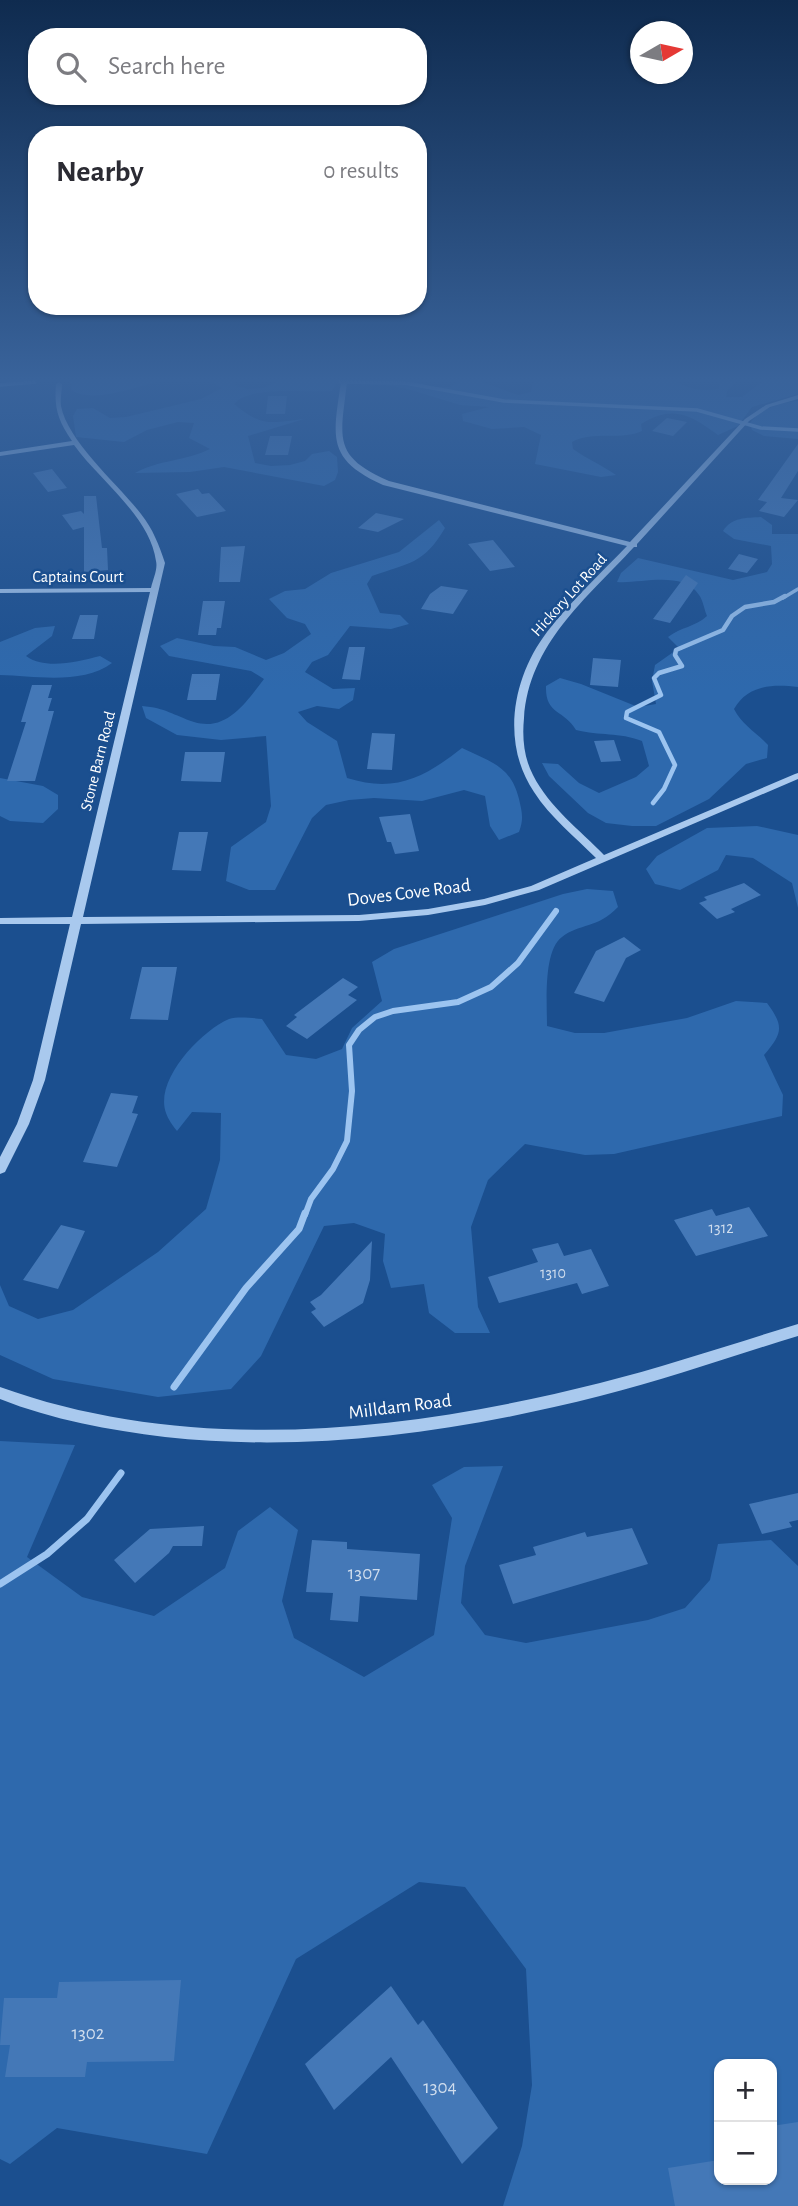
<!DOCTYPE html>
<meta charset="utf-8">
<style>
body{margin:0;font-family:"Alegreya Sans",sans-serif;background:#f7f7f7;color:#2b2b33}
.controls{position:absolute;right:21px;bottom:21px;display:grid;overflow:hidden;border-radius:14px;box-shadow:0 2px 5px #0004}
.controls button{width:63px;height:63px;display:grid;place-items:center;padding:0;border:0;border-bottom:2px solid #e1e1e2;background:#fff;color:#2b2b33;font:35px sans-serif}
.compass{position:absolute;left:630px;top:21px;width:63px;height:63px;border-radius:50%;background:#fff;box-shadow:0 2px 5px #0004;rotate:81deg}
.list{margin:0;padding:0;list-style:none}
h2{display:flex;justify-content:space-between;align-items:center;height:91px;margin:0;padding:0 28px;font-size:30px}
h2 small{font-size:23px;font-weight:400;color:#7c7c81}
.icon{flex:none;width:38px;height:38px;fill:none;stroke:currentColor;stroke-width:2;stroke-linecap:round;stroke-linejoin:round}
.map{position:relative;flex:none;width:798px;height:2206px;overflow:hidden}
.search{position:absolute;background:#fff;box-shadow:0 2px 5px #0004;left:28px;top:28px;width:399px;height:77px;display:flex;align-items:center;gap:18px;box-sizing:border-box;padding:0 24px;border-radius:28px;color:#7c7c81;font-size:26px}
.panel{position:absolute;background:#fff;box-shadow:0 2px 5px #0004;left:28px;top:126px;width:399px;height:189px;border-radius:28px}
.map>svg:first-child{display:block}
</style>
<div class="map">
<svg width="798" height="2206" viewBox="0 0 798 2206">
<rect width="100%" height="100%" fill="#1b4f8f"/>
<path fill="#2e69ad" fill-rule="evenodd" d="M69 382H158C134 387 94 404 71 390L72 383Z
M211 382H233L236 386 248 389 263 388 276 382H337L332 391C308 393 249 385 234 404 262 427 270 423 304 419L248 436 255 463 271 466 290 465 305 461 312 454 329 451 337 457 338 472 335 480 324 486 224 467 190 472 135 473C158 460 186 461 210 449L189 438 194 423 178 422 147 430 124 442 76 437 73 416 77 409 93 408 110 418 126 417 201 399 222 388Z
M371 382H416L433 387H450L458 382H482L518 395 531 392 533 382H677C691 390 702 391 719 389L720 382H736L727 391 726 397H742L762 382H798V394L752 407 738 426 718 435C691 415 673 404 641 424L642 431C620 441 593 430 572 442L573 449C587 459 602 465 616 475L601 477 535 464 541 435 524 427 492 429 463 421 462 414 489 407 460 405 408 389Z
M798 401V439L764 436 752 430 750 423C760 408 781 403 798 401Z
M761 517 772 525V534H798V687C772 684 748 685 734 709 742 725 756 732 768 745L767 758 746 764 709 799 656 826H632L606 823 588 813 549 776 542 763 558 764 579 783 599 793 636 777 649 766 642 741C619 732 600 736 576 730 564 709 545 715 546 686L560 678 581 684 638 707 656 704 652 681 655 665 679 648 668 637C681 627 695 627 707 616 704 609 703 600 699 595 683 570 641 584 617 582L621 573 638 558 733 580 767 572 772 564 771 546 734 539 723 531C732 517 746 518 761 517Z
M439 520 445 528C424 564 409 563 372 576L367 584 380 613 400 615 409 624 391 629 350 626 328 655 312 662 305 672 333 689 355 688 353 700 339 709 317 706 298 712 307 722 337 741 347 778C395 793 424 778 462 748 491 762 511 766 519 799 522 812 524 819 519 832L499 840 490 826 485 796 464 790 422 801 374 798 349 800 326 805 312 818 275 890H249L226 881 231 847 266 822 271 806 266 736 221 740 177 735 146 718 142 706C166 708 173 715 194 722 227 732 246 702 264 679L251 671 169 656 160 646 177 638 214 646 235 647 266 660 284 653 311 634 305 624 287 618 269 599 285 591 305 589 331 573 399 552Z
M55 626 52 636 26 656C45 670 77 662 100 656L112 663C83 685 35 676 0 675V642L35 628Z
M0 778 43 786 58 795V809L43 823 10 821 0 816Z
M757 826 798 835V908L792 883 753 858 726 855 718 870 680 890 655 884 646 869 657 856 707 828Z
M587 889 613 891 618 907C597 929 580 923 562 937 543 951 547 1003 547 1026L575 1033H604L687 1018 736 1001 767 1003C784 1026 783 1033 764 1055L783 1095 782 1116 614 1154 585 1155 525 1144 488 1180 471 1227 478 1307 490 1333H455L429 1313 424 1284 391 1288 383 1261 385 1234 354 1223 324 1226 261 1356 231 1389 158 1397 53 1379 0 1355V1285L9 1306 38 1319 73 1310 158 1252 206 1209 220 1160 221 1113 192 1112 177 1131C173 1126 168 1119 166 1113 154 1080 201 1031 229 1019 238 1016 252 1018 262 1019L286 1055 316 1059 342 1049 352 1028 382 1001 372 962 394 949 563 894Z
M0 1441 75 1445 27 1557 82 1597 154 1616 225 1568 238 1531 270 1507 298 1530 282 1601 294 1638 364 1677 434 1635 452 1518 432 1485 464 1467 503 1466 465 1566 461 1603 485 1635 526 1643 648 1620 685 1608 710 1580 718 1544 771 1540 798 1566V2206H503L522 2146 532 2085 526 1969 465 1887 419 1882 296 1959 207 2154 57 2128 10 2164 0 2159ZM719 2064H772V2180H719Z"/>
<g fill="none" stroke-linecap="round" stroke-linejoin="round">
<path stroke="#9cc4f0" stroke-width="3.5" d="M340 382 405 383 504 401 697 410 761 428 798 430
M0 385 35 382
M783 598 798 589"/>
<path stroke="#9cc4f0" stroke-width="4.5" d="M653 803 664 789 675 765 659 732 626 718 627 712 661 695 654 678 659 673 682 666 675 655 676 650 723 630 732 616 745 607 774 602 785 596"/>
<path stroke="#9cc4f0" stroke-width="6" d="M305 1215 311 1199 333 1169 347 1141 352 1091 349 1045 359 1030 375 1017 393 1011 458 1002 491 987 518 963 556 911"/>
<path stroke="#9cc4f0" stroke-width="7" d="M174 1387 246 1288 299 1229 305 1213
M0 1584 47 1554 87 1519 121 1473"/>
</g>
<path fill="#4478b7" d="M268 396H287L285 414H266Z
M667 418 687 422 673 436 652 431Z
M270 436H292L288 455H265Z
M798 444V471L781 498 798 500 784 517 759 511 767 502 758 500Z
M52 469 67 488 48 492 33 473Z
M198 489 202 494 209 493 226 511 197 517 176 494Z
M84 496H96L102 548H107L108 570 84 572V527L73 530 62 515 81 511 84 514Z
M376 513 404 519 378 532 358 528Z
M493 540 515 567 490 571 468 544Z
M245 546 240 582H219L221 547Z
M739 554 758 559 747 573 728 569Z
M686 575 698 583 670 623 653 619Z
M441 586 468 590 453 614 421 609 430 594Z
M203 601H225L221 628H217L216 635H198Z
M80 615H98L94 639H72Z
M349 647H365L360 680 342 679Z
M593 658 621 660 618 687 590 685Z
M192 674H220L216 700H187Z
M32 685H52L48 698H52L48 711H54L35 781H7L26 722H21Z
M372 733 395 734 392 770 367 769Z
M614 740 621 761 601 762 594 741Z
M185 752H225L221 782 181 781Z
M410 814 419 851 395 854 391 842H387L379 817Z
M179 832H208L201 871 172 870Z
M744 883 761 895 731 909 735 912 717 919 699 903 707 900 704 897Z
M624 937 641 950 626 958 604 1002 574 993 596 951Z
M142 967H177L168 1020 130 1019Z
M343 978 358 987 348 995 357 1000 307 1039 286 1026 297 1017 294 1015Z
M111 1093 138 1096 132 1113 138 1114 117 1167 83 1162Z
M749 1207 768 1236 696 1256 674 1220 712 1209 716 1216Z
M61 1225 85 1231 58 1289 23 1280Z
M372 1241 370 1280 363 1303 324 1327 311 1312 316 1309 310 1302 321 1295Z
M558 1243 564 1256 591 1249 609 1286 582 1294 577 1283 499 1303 488 1277 538 1262 532 1249Z
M798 1493V1520L789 1522 792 1527 762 1534 749 1504Z
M204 1526 202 1546H173L169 1553 135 1583 114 1560 150 1529Z
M632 1528 648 1564 513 1604 499 1565 536 1555 533 1547 585 1532 587 1537Z
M312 1540 347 1542V1549L420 1554 417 1600 360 1596 358 1622 330 1620 333 1593 306 1592Z
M181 1980 174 2061 87 2062 85 2077H5L10 2045H0L4 1998H57L59 1982Z
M391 1986 418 2025 423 2020 498 2128 462 2164 391 2057 334 2110 305 2064Z
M798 2122V2206H675L668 2168 719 2160V2180H772V2126Z"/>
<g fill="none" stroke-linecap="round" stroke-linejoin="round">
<path fill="#a9c9ee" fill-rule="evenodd" d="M59 382 62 384C62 391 60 399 61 406 68 442 118 484 141 514 153 529 159 545 165 563L83 917 359 915 428 909 484 899 531 886 596 858C575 837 550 817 534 792 501 743 512 678 547 632 570 602 601 573 627 546L383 485C326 459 333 437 341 382H347C341 437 331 456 389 481L630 542 745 419 766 405 798 395V399L770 407 749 421 637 544V547H634C586 599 529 644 524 718 522 738 524 758 533 775 549 807 580 830 604 855L795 774 798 773V779L539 890 485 905 428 915 359 921 81 924 45 1080 29 1124 5 1172 0 1174V1157L17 1124 33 1080 70 924H0V918L72 917 150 592 0 593V589L151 588C153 579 158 569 156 561 150 516 99 480 74 445L0 456V452L72 441C58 420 54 409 56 384Z
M798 1324V1336C732 1356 667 1379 600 1396 458 1432 311 1453 165 1437 109 1430 53 1420 0 1399V1387C192 1456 406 1432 600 1383 667 1366 732 1344 798 1324Z"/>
</g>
<linearGradient id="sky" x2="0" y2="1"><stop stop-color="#0f2b4f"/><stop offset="0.55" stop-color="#39639b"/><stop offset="1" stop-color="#39639b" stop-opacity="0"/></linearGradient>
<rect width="798" height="690" fill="url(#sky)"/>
<g text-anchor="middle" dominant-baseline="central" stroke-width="5" stroke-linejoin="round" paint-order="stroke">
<g font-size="16" fill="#fff" stroke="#1b4f8f">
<text x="78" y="577">Captains Court</text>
<text transform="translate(569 595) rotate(-48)">Hickory Lot Road</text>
<text transform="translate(98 761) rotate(-76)">Stone Barn Road</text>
</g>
<g font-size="16" fill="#d0dded">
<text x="721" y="1228">1312</text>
<text x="553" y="1273">1310</text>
</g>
<g font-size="19" fill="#fff" stroke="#1b4f8f">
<text transform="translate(409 893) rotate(-7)">Doves Cove Road</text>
<text transform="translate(400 1407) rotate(-7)">Milldam Road</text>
</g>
<g font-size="19" fill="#d0dded">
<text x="364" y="1573">1307</text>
<text x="88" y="2033">1302</text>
<text x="440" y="2087">1304</text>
</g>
</g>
</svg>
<div class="controls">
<button>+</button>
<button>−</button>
</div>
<svg class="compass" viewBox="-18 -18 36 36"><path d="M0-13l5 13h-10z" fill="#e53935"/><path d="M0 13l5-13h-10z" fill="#7c7c81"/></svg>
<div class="search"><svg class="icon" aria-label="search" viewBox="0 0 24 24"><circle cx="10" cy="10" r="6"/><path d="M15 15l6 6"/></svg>Search here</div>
<section class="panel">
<h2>Nearby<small>0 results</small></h2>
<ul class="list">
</ul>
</section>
</div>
